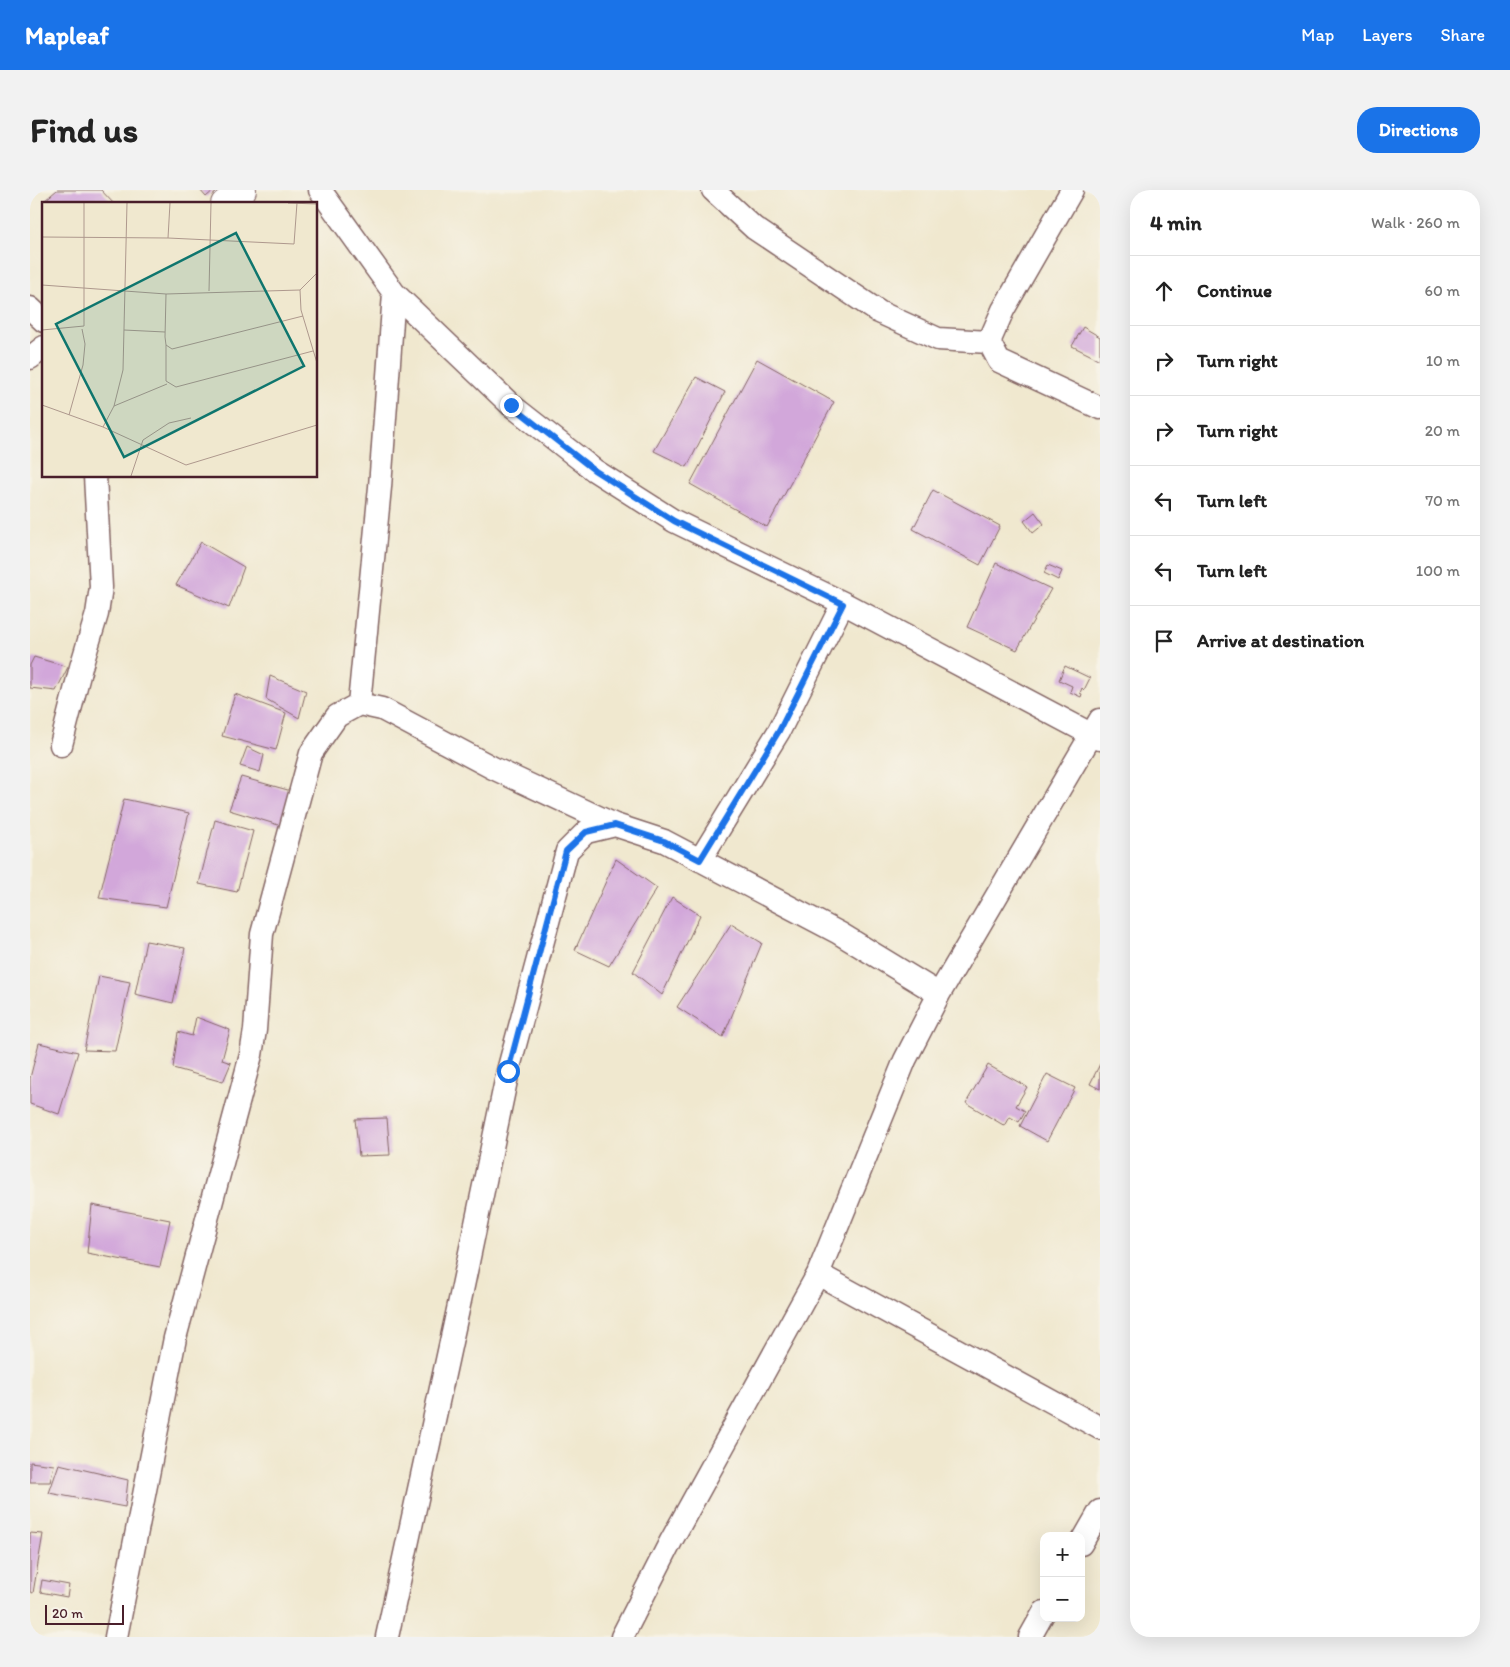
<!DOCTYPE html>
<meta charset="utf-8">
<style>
body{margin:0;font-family:Itim,sans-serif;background:#f2f2f2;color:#222}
.controls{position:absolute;right:15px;bottom:15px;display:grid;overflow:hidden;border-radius:10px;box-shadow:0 5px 20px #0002}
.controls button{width:45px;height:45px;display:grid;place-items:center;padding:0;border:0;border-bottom:1px solid #e0e0e0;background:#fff;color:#222;font:25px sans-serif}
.scale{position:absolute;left:15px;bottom:12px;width:79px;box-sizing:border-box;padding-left:5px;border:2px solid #4a1f2b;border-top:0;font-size:14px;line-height:18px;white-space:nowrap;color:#4a1f2b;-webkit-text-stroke:4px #f7f3e8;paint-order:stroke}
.stop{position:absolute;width:15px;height:15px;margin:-11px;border:4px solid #1a73e8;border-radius:50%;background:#fff}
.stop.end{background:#1a73e8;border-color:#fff;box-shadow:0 1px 5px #0008}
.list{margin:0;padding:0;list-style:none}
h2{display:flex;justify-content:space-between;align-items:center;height:65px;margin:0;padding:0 20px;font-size:21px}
h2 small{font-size:16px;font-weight:400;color:#767676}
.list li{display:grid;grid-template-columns:32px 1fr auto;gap:15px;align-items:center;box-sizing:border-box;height:70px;padding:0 20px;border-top:1px solid #e0e0e0}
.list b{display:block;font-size:19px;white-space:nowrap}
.list em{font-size:16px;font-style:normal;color:#767676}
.icon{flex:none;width:28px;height:28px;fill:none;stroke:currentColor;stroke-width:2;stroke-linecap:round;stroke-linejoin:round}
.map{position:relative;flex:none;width:1070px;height:1447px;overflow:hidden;border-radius:20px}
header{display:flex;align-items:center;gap:30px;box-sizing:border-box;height:70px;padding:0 25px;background:#1a73e8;color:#fff}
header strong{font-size:24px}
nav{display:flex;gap:28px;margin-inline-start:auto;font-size:18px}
.intro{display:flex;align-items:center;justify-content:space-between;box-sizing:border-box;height:120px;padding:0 30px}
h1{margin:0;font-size:35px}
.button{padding:12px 22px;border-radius:20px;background:#1a73e8;color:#fff;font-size:18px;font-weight:700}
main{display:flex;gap:30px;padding:0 30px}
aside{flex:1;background:#fff;border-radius:20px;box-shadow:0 5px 20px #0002}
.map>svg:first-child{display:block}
</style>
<header>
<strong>Mapleaf</strong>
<nav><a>Map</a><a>Layers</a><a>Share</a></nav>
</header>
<div class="intro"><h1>Find us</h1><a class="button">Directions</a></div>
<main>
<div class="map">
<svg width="1070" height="1447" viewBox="0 0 1070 1447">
<rect width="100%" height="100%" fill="#f7f3e8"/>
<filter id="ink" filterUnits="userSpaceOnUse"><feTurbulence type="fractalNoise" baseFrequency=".02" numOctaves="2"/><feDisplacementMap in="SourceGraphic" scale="10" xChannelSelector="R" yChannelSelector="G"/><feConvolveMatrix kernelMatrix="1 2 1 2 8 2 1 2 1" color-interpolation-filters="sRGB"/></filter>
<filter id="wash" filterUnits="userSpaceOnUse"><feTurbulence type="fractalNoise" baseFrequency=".0096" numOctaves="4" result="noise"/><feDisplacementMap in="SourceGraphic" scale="20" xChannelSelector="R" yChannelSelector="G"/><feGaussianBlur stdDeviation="1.12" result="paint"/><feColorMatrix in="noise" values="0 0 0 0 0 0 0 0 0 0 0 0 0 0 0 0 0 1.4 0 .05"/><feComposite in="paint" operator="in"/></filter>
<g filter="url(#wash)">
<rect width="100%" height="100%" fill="#f0e8cf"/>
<g id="blocks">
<path fill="#d2a7da" d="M27 0H71L84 14H17L14 11Z
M170 0H184L176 7Z
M1053 137 1070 147V170L1042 156Z
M727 169 804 212 737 337 660 294Z
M666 187 695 202 657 277 624 261Z
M903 300 970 336 950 375 883 339Z
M1005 322 1014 334 1003 343 994 331Z
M171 352 214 377 199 418 146 395Z
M966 373 1021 399 987 460 937 437Z
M1018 375 1032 381 1028 390 1014 383Z
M4 467 38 477 26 501 0 498V475Z
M1035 476 1060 488 1054 500 1052 498 1050 503 1052 504 1051 507 1040 502 1042 496 1029 490Z
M240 486 276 501 269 528 236 509Z
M205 504 256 523 246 560 192 546Z
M217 557 234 565 230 582 210 576Z
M211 587 265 602 255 637 199 620Z
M94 609 159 623 136 717 69 708Z
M185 630 223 641 207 702 169 694Z
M586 669 627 698 579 776 545 760Z
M642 707 670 725 632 805 603 782Z
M701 734 732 753 693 847 647 817Z
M116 751 155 758 143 813 105 804Z
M69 786 100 792 85 861 54 860Z
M166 827 200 840 192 870 201 873 193 892 143 878 148 842 162 846Z
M9 853 48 862 29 924 0 914V888Z
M1070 874V899L1060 894Z
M958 875 997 897 986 916 995 921 989 932 980 927 975 936 936 913Z
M1017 884 1045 898 1017 951 990 936Z
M357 928 360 965 329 966 325 929Z
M62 1015 140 1030 130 1077 57 1063Z
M0 1272 24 1275 20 1292H0Z
M29 1274 98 1290 95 1317 19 1303Z
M0 1343 13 1344 3 1403 0 1402Z
M12 1390 39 1395 37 1407 10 1402Z"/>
</g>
</g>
<g filter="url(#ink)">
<use href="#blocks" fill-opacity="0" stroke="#846564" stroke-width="1"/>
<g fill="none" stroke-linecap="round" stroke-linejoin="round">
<defs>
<path id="minor" d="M290 0 364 103 481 215 564 280 644 331 813 413 1070 549
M683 0 724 38 849 122 908 149 959 152
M1042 0 973 120 959 152 969 171 1070 218
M0 118 14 131
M0 168 14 157
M329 514 350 297 364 103
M31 555 51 477 67 424 71 397 65 286
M670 670 749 541 813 413
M788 1084 1070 1238
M1051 1354 1070 1321
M86 1447 145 1148 221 865 225 840 232 744 281 563 307 526 329 514 352 519 463 578 585 635
M357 1447 429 1115 478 881 537 661 556 642 585 635 634 651 809 743 909 804
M592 1447 641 1351 788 1084 875 870 909 804 1070 530
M1000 1447 1014 1422"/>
<path id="tertiary" d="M195 14 212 0"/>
</defs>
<use href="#minor" stroke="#846564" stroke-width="25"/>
<use href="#tertiary" stroke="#846564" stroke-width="30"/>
<use href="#minor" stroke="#fff" stroke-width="22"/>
<use href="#tertiary" stroke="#fff" stroke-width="28"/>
</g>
</g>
<g fill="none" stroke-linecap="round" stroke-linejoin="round" filter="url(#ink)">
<path stroke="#1a73e8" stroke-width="6" d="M478 881 536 661 556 642 585 635 634 651 670 670 749 541 813 414 644 331 564 280 481 215"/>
</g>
<g transform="translate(12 12)">
<rect width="275" height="275" fill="#f0e8cf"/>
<path fill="none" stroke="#ae988d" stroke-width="1" d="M128 1 126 36 252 42 255 1M246 1 275 2M0 35 126 36M275 71 258 88 259 108 275 161M0 83 124 92 258 88M167 89 169 1M124 92 123 135 124 143 130 147 261 114M0 128 42 124V1M82 128 123 130M124 143V179L134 185 271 149M0 203 61 225 144 263 275 223M72 204 125 182M27 213 41 163 43 142 40 127M61 225 72 204 81 168 85 1M89 274 101 238 127 221 149 216"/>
<path fill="#0f766e" fill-opacity="0.15" stroke="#0f766e" stroke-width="2.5" d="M194 31 262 164 82 255 14 122Z"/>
<rect width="275" height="275" fill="none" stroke="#4a1f2b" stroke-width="2.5"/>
</g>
</svg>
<div class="controls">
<button>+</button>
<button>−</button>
</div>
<div class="scale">20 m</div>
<div class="stop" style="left:478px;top:881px"></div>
<div class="stop end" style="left:481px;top:215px"></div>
</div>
<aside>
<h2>4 min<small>Walk · 260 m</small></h2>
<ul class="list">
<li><svg class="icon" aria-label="ahead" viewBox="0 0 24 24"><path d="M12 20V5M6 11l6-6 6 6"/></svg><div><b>Continue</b></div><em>60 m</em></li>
<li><svg class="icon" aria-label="right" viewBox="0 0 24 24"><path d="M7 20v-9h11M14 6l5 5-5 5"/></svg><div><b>Turn right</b></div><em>10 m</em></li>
<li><svg class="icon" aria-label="right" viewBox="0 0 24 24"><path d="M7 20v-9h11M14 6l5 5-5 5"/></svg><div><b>Turn right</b></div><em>20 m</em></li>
<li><svg class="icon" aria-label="left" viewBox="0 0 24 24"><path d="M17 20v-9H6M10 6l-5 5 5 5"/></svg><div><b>Turn left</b></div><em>70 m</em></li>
<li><svg class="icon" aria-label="left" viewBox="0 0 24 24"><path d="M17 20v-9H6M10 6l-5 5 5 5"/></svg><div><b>Turn left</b></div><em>100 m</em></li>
<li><svg class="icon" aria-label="arrive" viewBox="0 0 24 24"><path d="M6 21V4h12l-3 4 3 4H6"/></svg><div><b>Arrive at destination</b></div></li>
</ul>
</aside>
</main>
